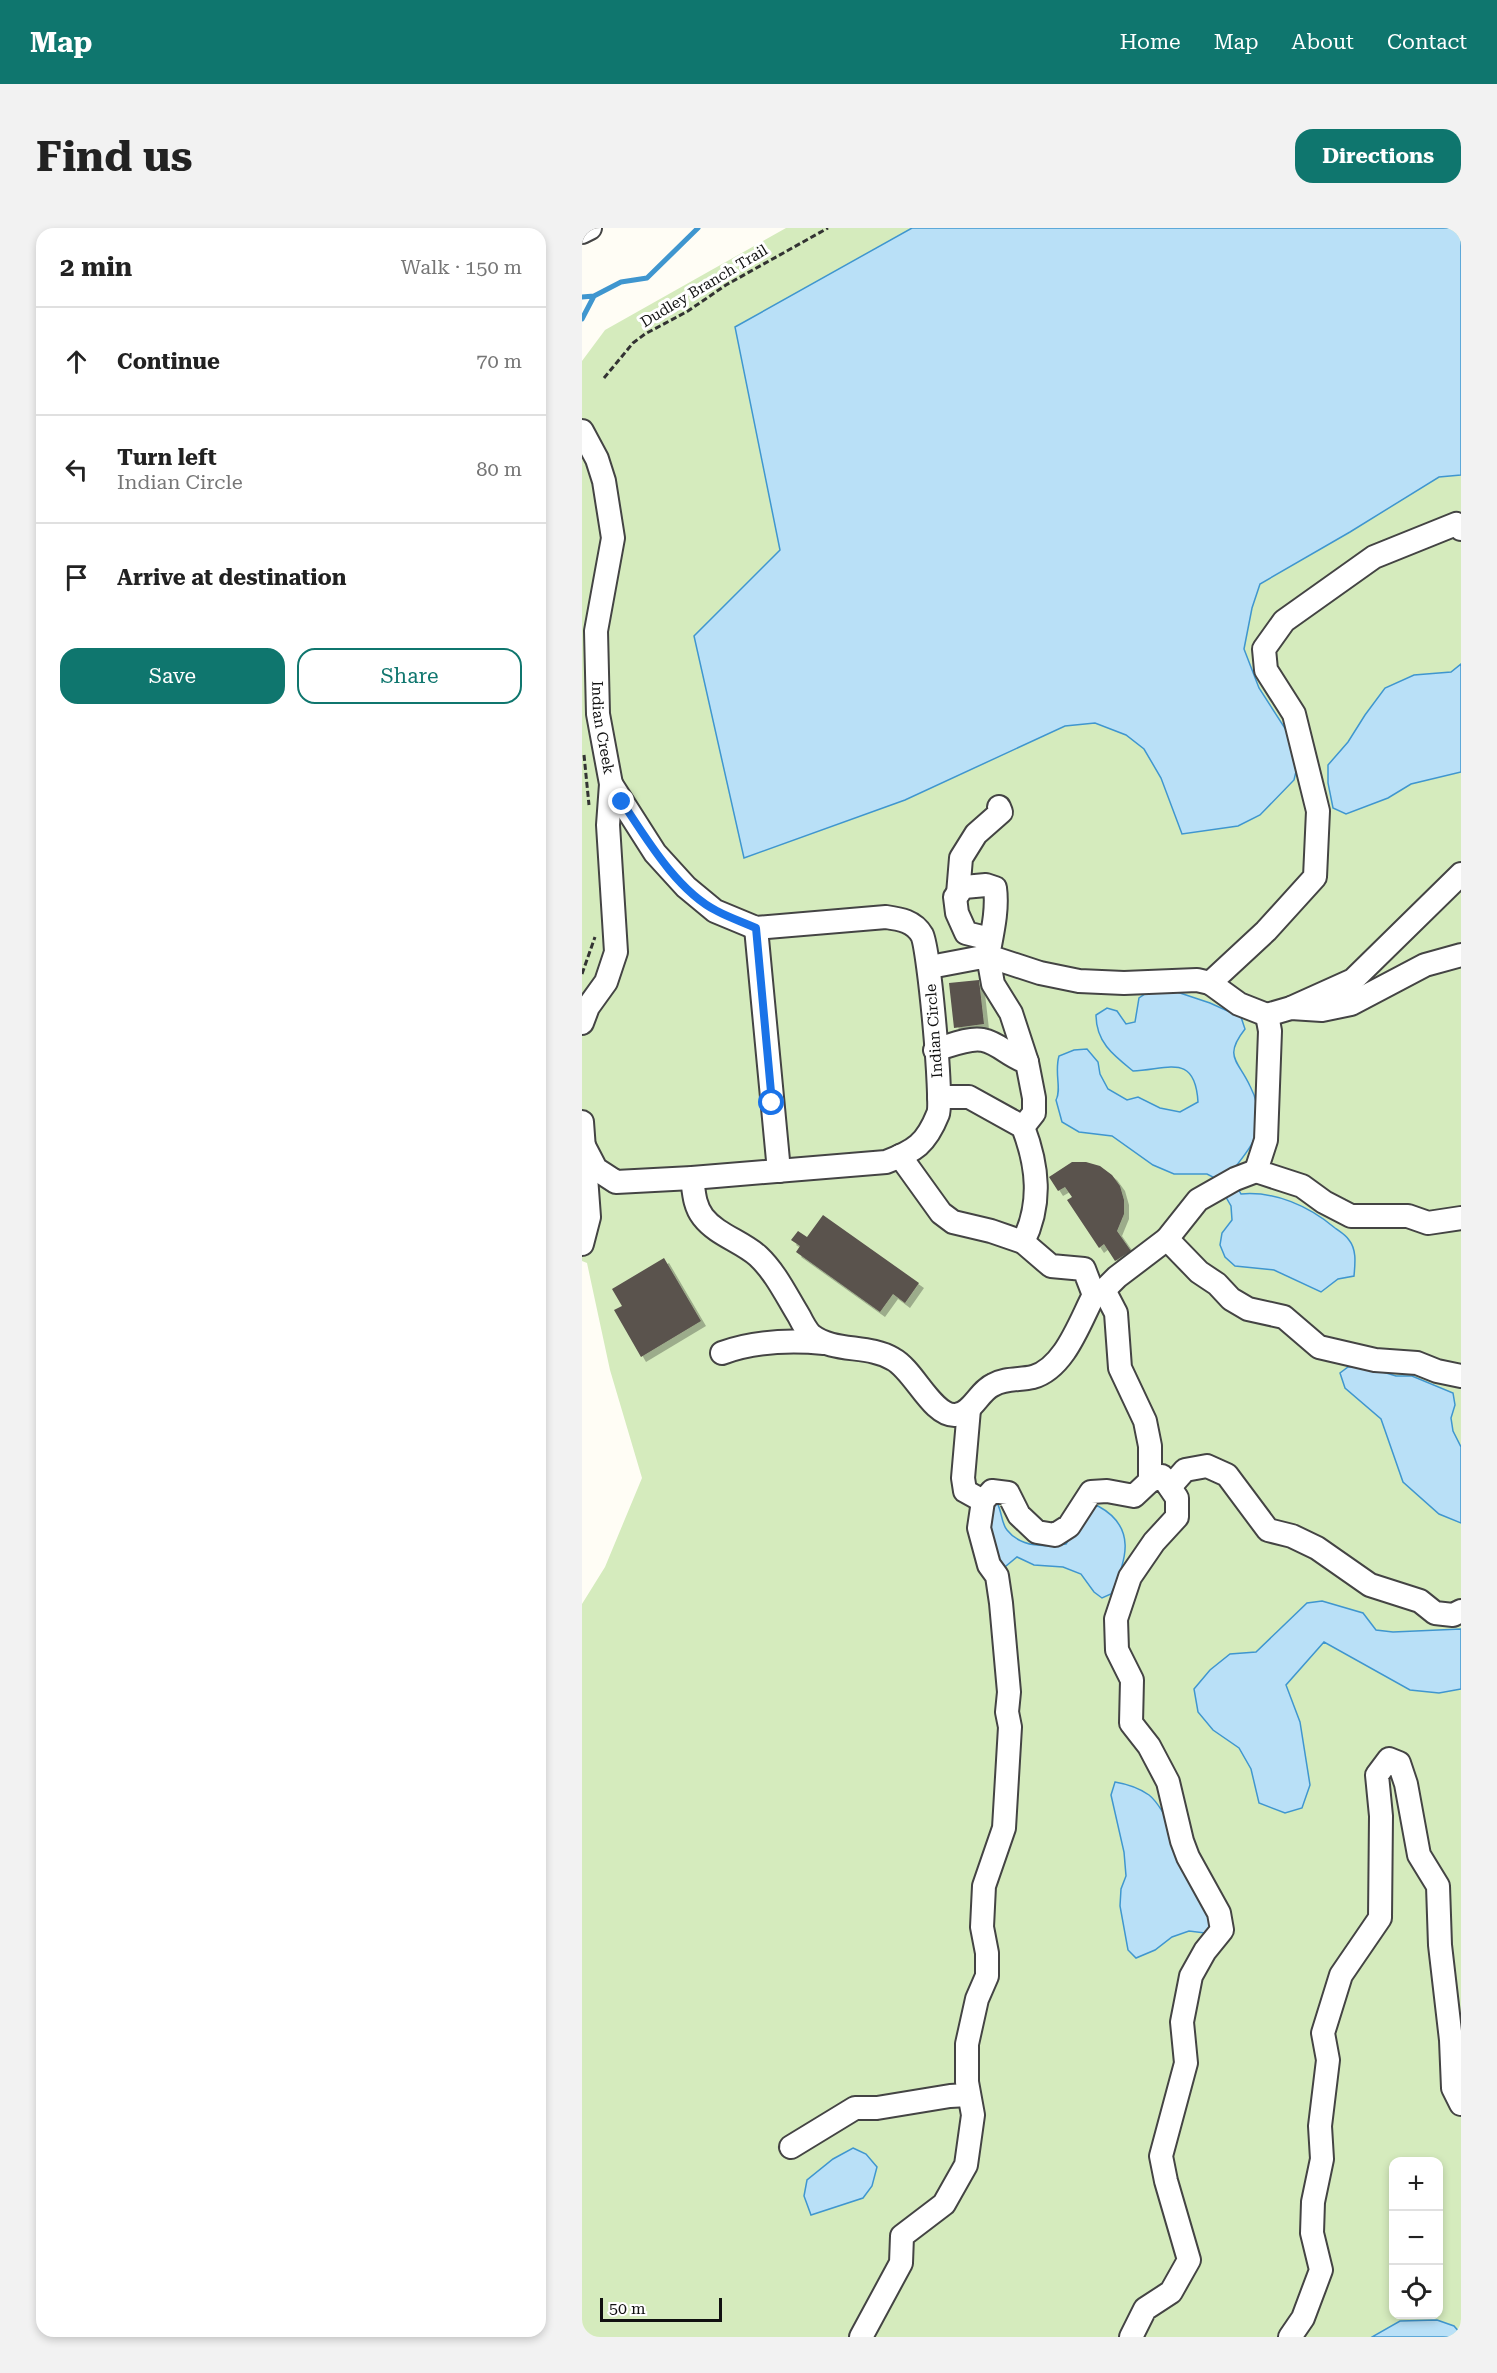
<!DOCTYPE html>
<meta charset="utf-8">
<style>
body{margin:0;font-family:"Roboto Serif",serif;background:#f2f2f2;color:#222}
.controls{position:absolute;right:18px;bottom:18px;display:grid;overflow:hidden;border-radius:12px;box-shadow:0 3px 9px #0003}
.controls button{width:54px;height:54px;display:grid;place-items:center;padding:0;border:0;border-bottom:2px solid #e0e0e0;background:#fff;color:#222;font:30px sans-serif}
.scale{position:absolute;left:18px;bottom:15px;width:122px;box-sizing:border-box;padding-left:6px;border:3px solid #111;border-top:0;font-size:16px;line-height:21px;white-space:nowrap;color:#111;-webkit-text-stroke:4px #fff;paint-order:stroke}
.stop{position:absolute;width:18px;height:18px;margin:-14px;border:4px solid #1a73e8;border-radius:50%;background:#fff}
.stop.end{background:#1a73e8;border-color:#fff;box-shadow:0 2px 6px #0008}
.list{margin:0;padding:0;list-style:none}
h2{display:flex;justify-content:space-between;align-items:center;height:78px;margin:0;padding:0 24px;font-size:26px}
h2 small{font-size:20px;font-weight:400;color:#767676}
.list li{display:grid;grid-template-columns:39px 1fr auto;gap:18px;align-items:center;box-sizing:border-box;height:108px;padding:0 24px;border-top:2px solid #e0e0e0}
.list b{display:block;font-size:22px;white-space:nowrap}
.list p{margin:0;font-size:20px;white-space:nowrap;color:#767676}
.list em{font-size:20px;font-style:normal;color:#767676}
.actions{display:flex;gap:12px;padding:18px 24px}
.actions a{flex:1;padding:14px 0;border:2px solid #0f766e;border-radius:18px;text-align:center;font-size:21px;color:#0f766e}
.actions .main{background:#0f766e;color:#fff}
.icon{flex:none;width:33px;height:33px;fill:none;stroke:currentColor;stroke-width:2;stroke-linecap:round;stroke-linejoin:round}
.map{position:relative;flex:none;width:879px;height:2109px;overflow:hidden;border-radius:18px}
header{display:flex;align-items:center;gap:36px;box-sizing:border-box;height:84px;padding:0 30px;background:#0f766e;color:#fff}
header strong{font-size:28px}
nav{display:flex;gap:33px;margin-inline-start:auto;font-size:21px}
.intro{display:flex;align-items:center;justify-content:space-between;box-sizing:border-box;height:144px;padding:0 36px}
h1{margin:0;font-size:42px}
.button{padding:15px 27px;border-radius:18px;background:#0f766e;color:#fff;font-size:21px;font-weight:700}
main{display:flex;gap:36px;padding:0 36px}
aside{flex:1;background:#fff;border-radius:18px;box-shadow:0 3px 9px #0003}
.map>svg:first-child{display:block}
</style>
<header>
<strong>Map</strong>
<nav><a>Home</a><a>Map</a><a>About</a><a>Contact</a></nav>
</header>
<div class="intro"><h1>Find us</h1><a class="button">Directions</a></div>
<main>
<aside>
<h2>2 min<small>Walk · 150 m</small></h2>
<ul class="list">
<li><svg class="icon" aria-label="ahead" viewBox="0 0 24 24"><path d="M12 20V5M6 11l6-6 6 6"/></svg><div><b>Continue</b></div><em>70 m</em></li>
<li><svg class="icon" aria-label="left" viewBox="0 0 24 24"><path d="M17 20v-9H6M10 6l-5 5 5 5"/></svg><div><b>Turn left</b><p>Indian Circle</p></div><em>80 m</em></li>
<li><svg class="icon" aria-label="arrive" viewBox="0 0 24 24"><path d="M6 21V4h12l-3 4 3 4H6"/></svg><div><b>Arrive at destination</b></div></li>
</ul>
<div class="actions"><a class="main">Save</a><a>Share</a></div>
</aside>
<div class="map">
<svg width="879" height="2109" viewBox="0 0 879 2109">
<defs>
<filter id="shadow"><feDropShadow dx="5" dy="5" stdDeviation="0" flood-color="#0004"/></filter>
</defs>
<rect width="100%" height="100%" fill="#fffdf5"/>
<path fill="#d5ebbd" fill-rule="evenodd" d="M204 0H879V2109H0V1376L23 1339 60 1250 28 1142 5 1035 0 1033V133L23 102ZM812 1934H856V2086H812Z"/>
<path fill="#b9e0f7" stroke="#3f96cf" stroke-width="1.5" d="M330 0H879V247L857 249 768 304 678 356 670 380 662 421 677 460 708 508 717 531 712 552 678 587 656 598 600 606 579 550 562 521 544 507 513 495 483 498 323 572 162 630 112 408 198 322 153 99Z
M879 436V544L829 556 806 570 764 586 751 580 746 555V537L766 514 783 487 803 460 832 447 869 444Z
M586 761 628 775 659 789 663 801C641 829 656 832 668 858 674 869 678 885 676 898 674 916 658 932 648 946L659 966C693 963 727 978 753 1000 757 1003 764 1007 767 1012 775 1022 773 1036 772 1048L756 1051 739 1064 692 1042 653 1038 643 1029 638 1017 640 1005 650 992 649 978 633 950 625 946H592L571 937 530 908 497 904 480 894 474 872C480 861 472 845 477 828L492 822 505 821 516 834 518 846 526 861 545 872 556 869 578 880 598 884 616 874C613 824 585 842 551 843 531 827 514 814 514 787L525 780 535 783 544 796 553 794 557 770 569 762Z
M781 1138 814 1148H830L871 1165 873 1177 869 1190 871 1203 879 1219V1295L857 1286 821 1254 799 1191 763 1160 758 1145 766 1139Z
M415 1275C420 1283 419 1295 425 1302 439 1320 464 1319 484 1316L506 1280 516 1278C555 1299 545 1332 529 1366L520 1370 512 1364 499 1346 481 1339 452 1337 435 1329 418 1343 403 1281 408 1276Z
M740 1373 781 1385 794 1402 811 1404 879 1401V1461L857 1465 828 1462 742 1414 704 1457 718 1494 728 1557 720 1580 703 1585 677 1575 669 1541 657 1520 631 1502 616 1484 612 1461 628 1442 648 1426 674 1424 725 1375Z
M533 1554C545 1556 557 1560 567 1567 589 1584 619 1670 631 1699L623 1705 607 1703 590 1709 573 1722 554 1730 546 1722 538 1678 539 1661 544 1648 542 1624 529 1567Z
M271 1920 284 1926 295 1939 290 1958 281 1970 229 1987 222 1968 225 1952 251 1931Z
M855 2092 872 2098 879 2106V2109H790L818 2093Z"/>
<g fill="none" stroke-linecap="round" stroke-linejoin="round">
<path stroke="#3f96cf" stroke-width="5" d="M0 69 12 68
M0 91 12 68 39 54 65 50 116 0"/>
</g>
<path fill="#5a524d" filter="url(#shadow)" d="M397 752 402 796 372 800 367 755Z
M490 934H504L518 938 530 947 538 958 542 972V986L535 1003 549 1023 533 1033 522 1016 517 1020 485 972 490 969 483 959 476 963 467 949Z
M241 987 337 1055 323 1075 311 1066 298 1084 214 1024 218 1018 209 1012 216 1003 225 1009Z
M82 1030 119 1093 59 1129 32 1082 40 1078 30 1061Z"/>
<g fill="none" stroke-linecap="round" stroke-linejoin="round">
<defs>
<g id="minor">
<path d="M0 4 8 0"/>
<path id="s1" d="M0 203 15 231 22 253 31 310 14 403 16 486 29 556 26 597 34 724 24 754 6 779 0 795"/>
<path d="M376 666 379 630 394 606 419 584 417 579"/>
<path d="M174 700 197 943"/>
<path d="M408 717 400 709 384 705 375 685 373 669 382 659 404 657 413 660C416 682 410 706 406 728L458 745 497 753 542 755 615 752 628 755"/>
<path d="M879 727 843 737 769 776 740 782 709 780 685 787 688 803 684 912 674 943 720 958 742 974 769 988H826L846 995 879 990"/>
<path d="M348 739 406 728 411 756 429 785 445 834"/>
<path d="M711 779 771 752 879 646"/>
<path d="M685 787 657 776 628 755 684 703 733 649 736 583 712 486 684 442 682 421 702 393 792 329 874 296 879 301"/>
<path d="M353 822C367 818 387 809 401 812 417 815 429 830 445 834L452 870V885L441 899"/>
<path d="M357 869H387L441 899C456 938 460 976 441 1014"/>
<path d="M0 894 7 989 0 1016"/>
<path d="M1 916 14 941 34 954 110 950 304 934C333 923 344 916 356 886 361 874 347 721 340 707 332 693 318 691 304 689L174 700 133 683 104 659 73 625 29 556"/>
<path d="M110 950C112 964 112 977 121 989 135 1007 159 1013 176 1028 194 1045 204 1067 217 1088 220 1094 224 1102 229 1107 252 1125 286 1116 311 1131 332 1142 350 1188 373 1187 390 1186 397 1163 411 1157 423 1150 438 1152 451 1149 483 1140 498 1093 512 1067L502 1041 469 1038 441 1014 409 1003 371 994 359 985 318 928"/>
<path d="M585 1011 616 972 653 951 674 943"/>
<path d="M522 1062 535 1049 585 1011 617 1044 635 1056 649 1071 666 1081 702 1089 737 1119 793 1132 835 1135 855 1143 879 1148"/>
<path d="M512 1067 522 1062 534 1085 538 1140 563 1193 568 1218V1253"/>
<path d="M140 1125C172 1113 208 1112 242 1115"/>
<path d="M387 1181 381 1250 383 1263 401 1273"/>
<path d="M588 1259 603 1242 625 1238 645 1247 686 1302 710 1308 735 1320 788 1357 838 1373 853 1385 871 1387 879 1383"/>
<path d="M209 1919 273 1880H295L368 1868 386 1867"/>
<path d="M279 2109 319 2035 320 2008 362 1976 384 1937 391 1887 385 1854V1816L395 1771 405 1748V1725L400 1699 402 1658 422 1600 428 1499 425 1484 427 1464 419 1375 415 1348 407 1337 397 1300 401 1273 410 1263 426 1265 437 1287 455 1304 473 1307 487 1298 509 1264 525 1263 552 1268 568 1253 580 1248 595 1270V1289L572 1314 548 1349 534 1391 535 1422 550 1452 549 1495 567 1518 586 1554 600 1613 606 1629 637 1685 640 1702 623 1723 609 1748 600 1794 604 1835 579 1928 584 1953 607 2032 589 2064 563 2081 549 2109"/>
<path d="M708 2109 721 2090 739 2042 730 2005 731 1974 740 1931 738 1898 746 1832 741 1805 759 1747 798 1690 799 1588 795 1547 807 1531 817 1535 824 1556 837 1627 856 1658 858 1717 869 1812 871 1860 879 1876"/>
</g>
</defs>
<use href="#minor" stroke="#444" stroke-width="26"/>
<path stroke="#333" stroke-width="3" stroke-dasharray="6 3" stroke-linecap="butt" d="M22 150 51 115 63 106 106 83 144 57 246 0
M2 527 7 577
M0 746 13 709"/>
<use href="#minor" stroke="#fff" stroke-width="22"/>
</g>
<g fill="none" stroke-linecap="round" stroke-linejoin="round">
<path stroke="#1a73e8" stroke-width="8" d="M40 574C64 610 95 663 135 683 148 690 161 694 174 700L190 875"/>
</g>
<g text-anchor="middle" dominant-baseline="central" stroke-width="6" stroke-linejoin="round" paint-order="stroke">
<g font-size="15" fill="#111" stroke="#fff">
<text transform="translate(122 58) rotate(-31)">Dudley Branch Trail</text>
<text stroke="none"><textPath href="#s1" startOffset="304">Indian Creek</textPath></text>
<text transform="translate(352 803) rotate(-94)">Indian Circle</text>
</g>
</g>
</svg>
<div class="controls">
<button>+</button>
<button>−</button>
<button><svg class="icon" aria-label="locate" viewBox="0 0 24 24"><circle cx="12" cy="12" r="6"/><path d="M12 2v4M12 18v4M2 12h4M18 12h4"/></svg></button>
</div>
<div class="scale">50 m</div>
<div class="stop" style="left:190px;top:875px"></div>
<div class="stop end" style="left:40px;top:574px"></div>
</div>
</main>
